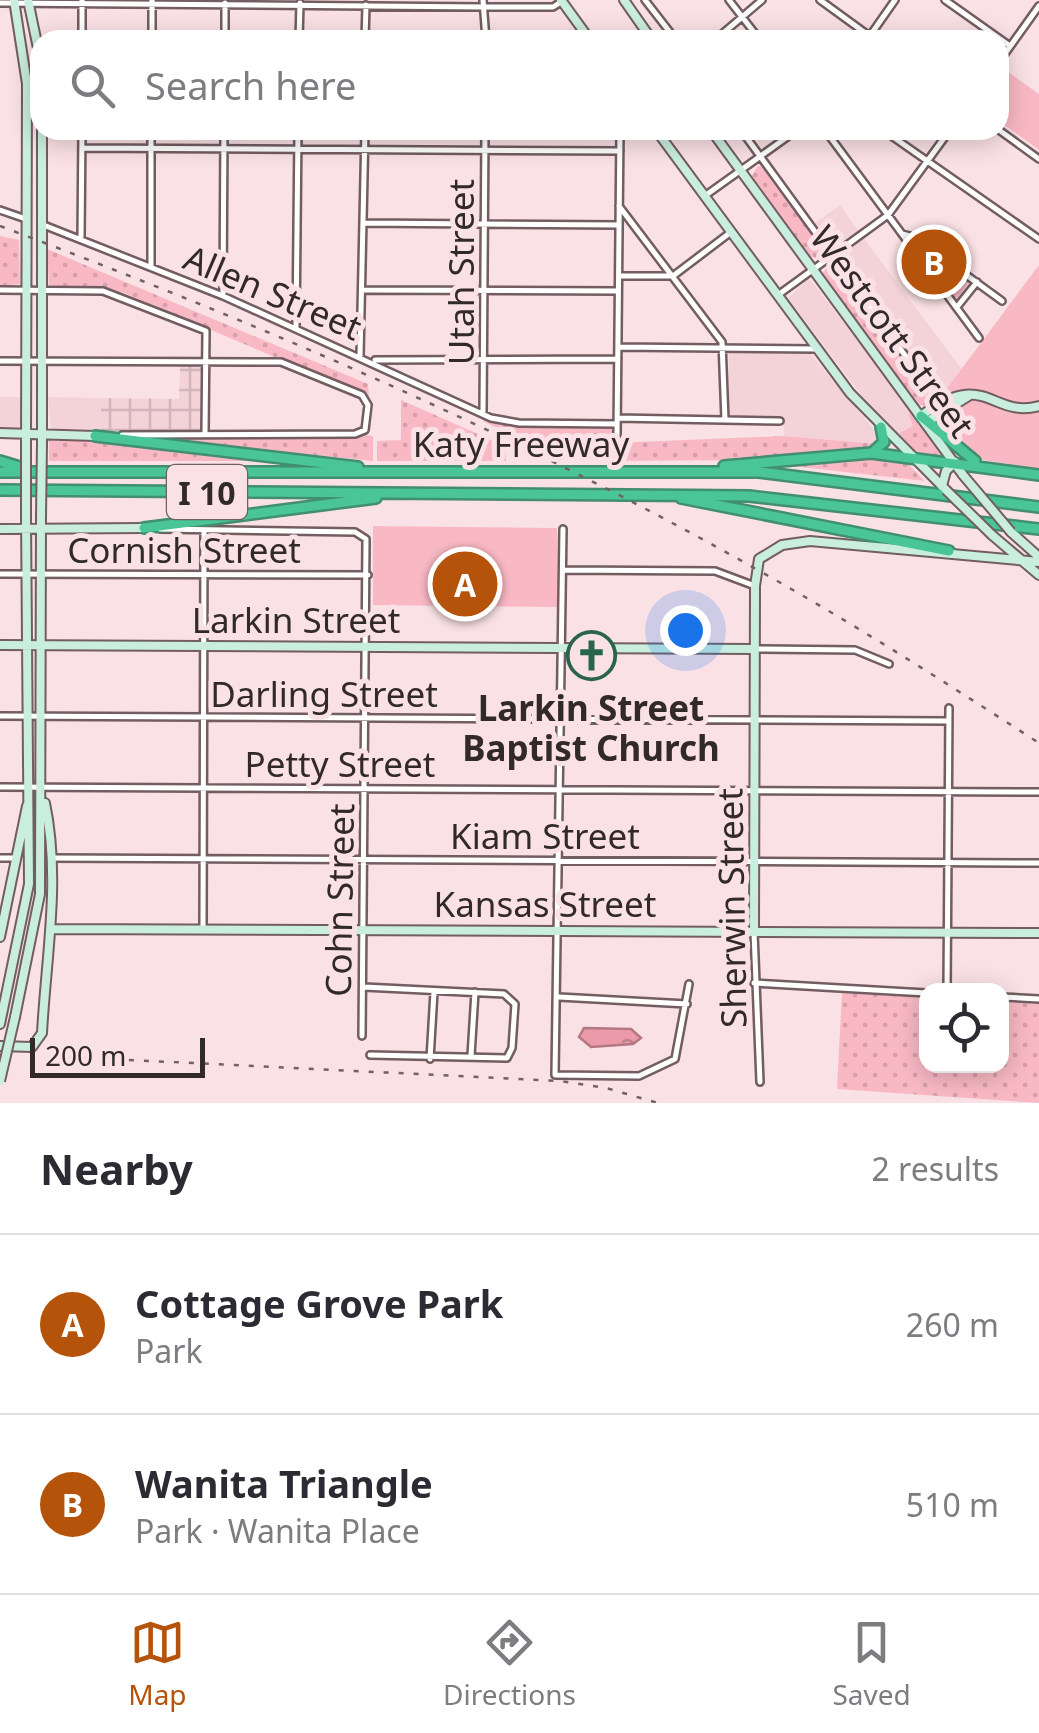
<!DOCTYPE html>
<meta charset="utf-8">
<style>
body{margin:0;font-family:"Noto Sans",sans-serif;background:#f7f7f7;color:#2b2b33}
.controls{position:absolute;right:30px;bottom:30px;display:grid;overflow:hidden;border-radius:20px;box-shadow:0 5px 25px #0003}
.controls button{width:90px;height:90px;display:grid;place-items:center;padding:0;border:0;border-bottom:2px solid #e1e1e2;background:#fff;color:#2b2b33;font:50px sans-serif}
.scale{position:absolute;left:30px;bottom:25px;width:175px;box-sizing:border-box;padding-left:10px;border:5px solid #32292b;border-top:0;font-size:28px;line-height:35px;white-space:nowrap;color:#32292b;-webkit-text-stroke:8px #fae1e5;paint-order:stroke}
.you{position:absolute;left:685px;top:630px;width:35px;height:35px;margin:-25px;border:8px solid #fff;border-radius:50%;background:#1a73e8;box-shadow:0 0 0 15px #1a73e833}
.badge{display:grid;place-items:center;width:65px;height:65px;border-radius:50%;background:#b45309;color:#fff;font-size:32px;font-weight:700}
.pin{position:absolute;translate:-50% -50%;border:5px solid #fff;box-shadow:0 2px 10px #0006}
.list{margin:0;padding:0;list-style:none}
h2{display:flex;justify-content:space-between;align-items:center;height:130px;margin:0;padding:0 40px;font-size:42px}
h2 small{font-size:32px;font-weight:400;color:#7c7c81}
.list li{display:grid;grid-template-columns:65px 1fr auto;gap:30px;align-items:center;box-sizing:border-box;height:180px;padding:0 40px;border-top:2px solid #e1e1e2}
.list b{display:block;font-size:38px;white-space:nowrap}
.list p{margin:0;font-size:32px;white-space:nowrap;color:#7c7c81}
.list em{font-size:32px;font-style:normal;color:#7c7c81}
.icon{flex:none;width:55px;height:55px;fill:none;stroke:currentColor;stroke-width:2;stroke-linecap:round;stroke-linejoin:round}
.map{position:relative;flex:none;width:1039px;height:1103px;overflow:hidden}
.search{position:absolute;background:#fff;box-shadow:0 5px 25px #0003;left:30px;right:30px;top:30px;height:110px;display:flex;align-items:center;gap:25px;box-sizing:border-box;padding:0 35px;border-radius:30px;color:#7c7c81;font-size:38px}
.sheet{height:490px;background:#fff}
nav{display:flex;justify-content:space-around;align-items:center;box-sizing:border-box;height:140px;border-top:2px solid #e1e1e2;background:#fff;font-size:28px;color:#7c7c81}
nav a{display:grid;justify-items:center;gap:5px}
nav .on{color:#b45309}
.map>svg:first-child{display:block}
</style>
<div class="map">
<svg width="1039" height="1103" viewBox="0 0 1039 1103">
<defs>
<pattern id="industrial-grid" width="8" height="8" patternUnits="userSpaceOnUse" patternTransform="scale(2.5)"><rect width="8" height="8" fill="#f4d3d8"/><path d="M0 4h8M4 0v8" fill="none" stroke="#d2b5ba"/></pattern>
<pattern id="grass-dots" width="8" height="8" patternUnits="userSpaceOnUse" patternTransform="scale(2.5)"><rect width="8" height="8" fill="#f9b9c4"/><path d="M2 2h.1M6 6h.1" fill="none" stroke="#d69fa9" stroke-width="1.8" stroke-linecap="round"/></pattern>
<pattern id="water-ripples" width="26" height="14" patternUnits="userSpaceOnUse" patternTransform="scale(2.5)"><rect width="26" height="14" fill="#eb9aa9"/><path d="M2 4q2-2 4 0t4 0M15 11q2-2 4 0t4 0" fill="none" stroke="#bf7e8a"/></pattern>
</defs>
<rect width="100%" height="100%" fill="#fae1e5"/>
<path fill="#f4d3d8" d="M840 205 858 231 833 246 814 224Z
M862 236 963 371 948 392 942 395 936 389 839 256Z
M809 278 912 411 908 414 913 426 907 431 899 433 874 412 788 298Z
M729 352 810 353 877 433 880 444 784 436 783 419 728 416Z
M0 397H23L19 430H0Z
M48 397 101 398V431L51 429Z"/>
<path fill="url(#industrial-grid)" d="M180 365 203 367 201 431H101V398L179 399Z"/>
<path fill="url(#grass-dots)" d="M758 166 764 167 823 248 816 258 809 256 751 177Z
M0 236 19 240 20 284 0 286Z
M47 249 368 384 369 397 124 293 49 285Z
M830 263 836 264 933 396 931 406 919 405 822 274Z
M401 400 505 446 506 461H377V441L401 440Z
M912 411 945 457V458L919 455 899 433 913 426 908 414Z
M485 417 521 427 612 428 613 443 784 436 880 444 869 450 761 460 601 461V447L541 450 483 421Z
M365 435 373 436V461L189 442V438Z
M49 441H107L284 461H49Z
M864 456 904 460 925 481 791 466V462Z
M842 993 926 998V1066H1002V1002L1039 1004V1103L837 1089Z"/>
<path fill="#f9b9c4" d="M1008 72 1039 94V150L999 121V84Z
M912 241 969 281 956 302 911 243Z
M1039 265V469L977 459 937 427V419L950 409 942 395Z
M373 526 557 528 558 607 373 605Z"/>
<path fill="url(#water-ripples)" stroke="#b47883" stroke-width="2.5" d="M584 1028 631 1029 641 1038 633 1044 591 1047 579 1037Z"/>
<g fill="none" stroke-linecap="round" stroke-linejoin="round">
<defs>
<path id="street" d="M483 0 486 40
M645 0 676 40
M729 0 760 40
M820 0 875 40
M945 0 1010 46
M0 3 485 7H553L561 2
M82 40V0
M152 40V0
M225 40V3
M299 40 300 3
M365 40 366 5
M715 40 762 0
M867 40 895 0
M999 62 1039 6
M741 130 939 402
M825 130 979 338
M883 130 1039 239
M999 130 1039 159
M82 148 620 151
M706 195 797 130
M619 206 722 342 725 420
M0 210 26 219
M364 223 619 225
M41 224 223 296 491 418 519 423 617 424
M902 234 914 237 1002 301
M81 237 82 130
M151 267V130
M619 276H673L731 232
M0 290 103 291 206 331 205 433
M364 290 618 291
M778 295 888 215 950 130
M223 296 224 130
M957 307 977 282
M296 327 298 130
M618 347 817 349
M360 356 365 130
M375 360 618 359
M0 361 281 362 362 395 368 405 365 430 355 434 122 435
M483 412 485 130
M617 418 780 421
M617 435 620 130
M160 529 355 532 366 539 362 1036
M563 529 555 1075 639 1076 675 1059 689 984
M563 570 715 571 755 586
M0 574 368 575
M755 649 855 650 889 664
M0 716 948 721
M0 787 1039 792
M0 858H17
M51 858 1039 863
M203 929 204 532
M754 932 760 1082
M754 983 926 993
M364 987 504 994 515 1004 512 1048 507 1058 370 1055
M947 991 949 708
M559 997 687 1004
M1002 997 1039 999
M471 1056 475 992
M430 1059 434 992"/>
<path id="secondary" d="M14 0 27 84 26 447
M28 0 40 58
M561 0 590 40
M624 0 652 40
M656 130 850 393 946 490
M711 130 963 475
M921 416C985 367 992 419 1039 406
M930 420 970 395
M0 433 95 436
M42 444V130
M942 486 946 471 955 462
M0 529 144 528
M1011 532 1039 557
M992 535 1039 575
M0 645 755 649
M51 929 1039 933
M754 932 755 586 759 559 782 545 810 541 1039 562
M0 937 27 806
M15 1017 40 894 41 517
M0 1024 29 884 26 517
M0 1046 32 1047 42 1033C46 957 61 879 45 803"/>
<path id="highway" d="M921 416 975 461
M95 436 358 467
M872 453 884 442 881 427
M0 461 23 468
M724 466 871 453 1039 475
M0 472H759L1039 507
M0 490 749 496 1039 529
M681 498 949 551
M144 528 376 498"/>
</defs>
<use href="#street" stroke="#725d60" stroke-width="10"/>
<use href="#secondary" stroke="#725d60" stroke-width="12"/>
<use href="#highway" stroke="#428e72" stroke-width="14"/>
<use href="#street" stroke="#fff" stroke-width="5"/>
<use href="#secondary" stroke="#c9eee0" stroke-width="8"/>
<use href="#highway" stroke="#4ac598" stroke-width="9"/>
<path stroke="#706264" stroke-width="2.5" stroke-dasharray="5 10" stroke-linecap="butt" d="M0 226C258 323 516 433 756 569 853 623 946 683 1039 743
M69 1057 560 1081 606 1088 658 1103"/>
<defs>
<path id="secondary-bridge" d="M26 447V517
M963 475 1011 532
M946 490 992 535
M41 517 42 444
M0 1081 15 1017"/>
</defs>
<use href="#secondary-bridge" stroke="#725d60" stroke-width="12" stroke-linecap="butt"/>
<use href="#secondary-bridge" stroke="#c9eee0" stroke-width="8"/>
</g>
<defs>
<symbol id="church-ring" viewBox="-11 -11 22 22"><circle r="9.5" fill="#fae1e5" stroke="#29644d" stroke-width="1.5"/><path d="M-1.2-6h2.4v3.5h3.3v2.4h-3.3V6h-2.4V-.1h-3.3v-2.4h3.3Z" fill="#29644d"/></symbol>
</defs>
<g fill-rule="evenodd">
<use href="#church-ring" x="564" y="628" width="55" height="55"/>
</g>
<g text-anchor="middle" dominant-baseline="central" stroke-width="10" stroke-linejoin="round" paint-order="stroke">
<rect fill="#fae1e5" stroke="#6e6063" stroke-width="2.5" x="167" y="465" width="80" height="54" rx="8"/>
<g font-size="32" font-weight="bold" fill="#32292b">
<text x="207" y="492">I 10</text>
</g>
<g font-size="35" fill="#32292b" stroke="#fae1e5">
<text transform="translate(460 272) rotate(-90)">Utah Street</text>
<text transform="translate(273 292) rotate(23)">Allen Street</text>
<text transform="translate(893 331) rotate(54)">Westcott Street</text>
<text x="521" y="443">Katy Freeway</text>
<text x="184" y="549">Cornish Street</text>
<text x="296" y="619">Larkin Street</text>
<text x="324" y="693">Darling Street</text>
<text x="340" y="763">Petty Street</text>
<text x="545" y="835">Kiam Street</text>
<text transform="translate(339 900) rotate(-89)">Cohn Street</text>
<text x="545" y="903">Kansas Street</text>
<text transform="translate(731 908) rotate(-91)">Sherwin Street</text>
</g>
<g font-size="35" font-weight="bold" fill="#32292b" stroke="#fae1e5">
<text x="591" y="707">Larkin Street<tspan x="591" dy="40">Baptist Church</tspan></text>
</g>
</g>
</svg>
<div class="controls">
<button><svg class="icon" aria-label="locate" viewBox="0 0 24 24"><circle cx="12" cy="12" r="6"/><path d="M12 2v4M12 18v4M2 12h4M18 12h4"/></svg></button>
</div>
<div class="scale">200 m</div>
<div class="you"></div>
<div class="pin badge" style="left:465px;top:584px">A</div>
<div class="pin badge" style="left:934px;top:262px">B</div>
<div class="search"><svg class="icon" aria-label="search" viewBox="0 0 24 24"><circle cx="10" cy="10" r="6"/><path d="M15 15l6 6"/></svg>Search here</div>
</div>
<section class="sheet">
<h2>Nearby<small>2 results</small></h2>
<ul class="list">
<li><span class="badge">A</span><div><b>Cottage Grove Park</b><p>Park</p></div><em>260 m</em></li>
<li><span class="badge">B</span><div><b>Wanita Triangle</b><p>Park · Wanita Place</p></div><em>510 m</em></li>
</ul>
</section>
<nav>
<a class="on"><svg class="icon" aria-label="map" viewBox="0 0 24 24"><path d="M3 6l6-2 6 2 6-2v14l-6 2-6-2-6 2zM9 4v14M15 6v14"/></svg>Map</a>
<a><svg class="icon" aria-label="directions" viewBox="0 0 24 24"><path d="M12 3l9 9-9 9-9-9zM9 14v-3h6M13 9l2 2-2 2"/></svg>Directions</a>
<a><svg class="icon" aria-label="saved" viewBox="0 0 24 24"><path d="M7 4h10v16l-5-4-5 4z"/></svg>Saved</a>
</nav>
